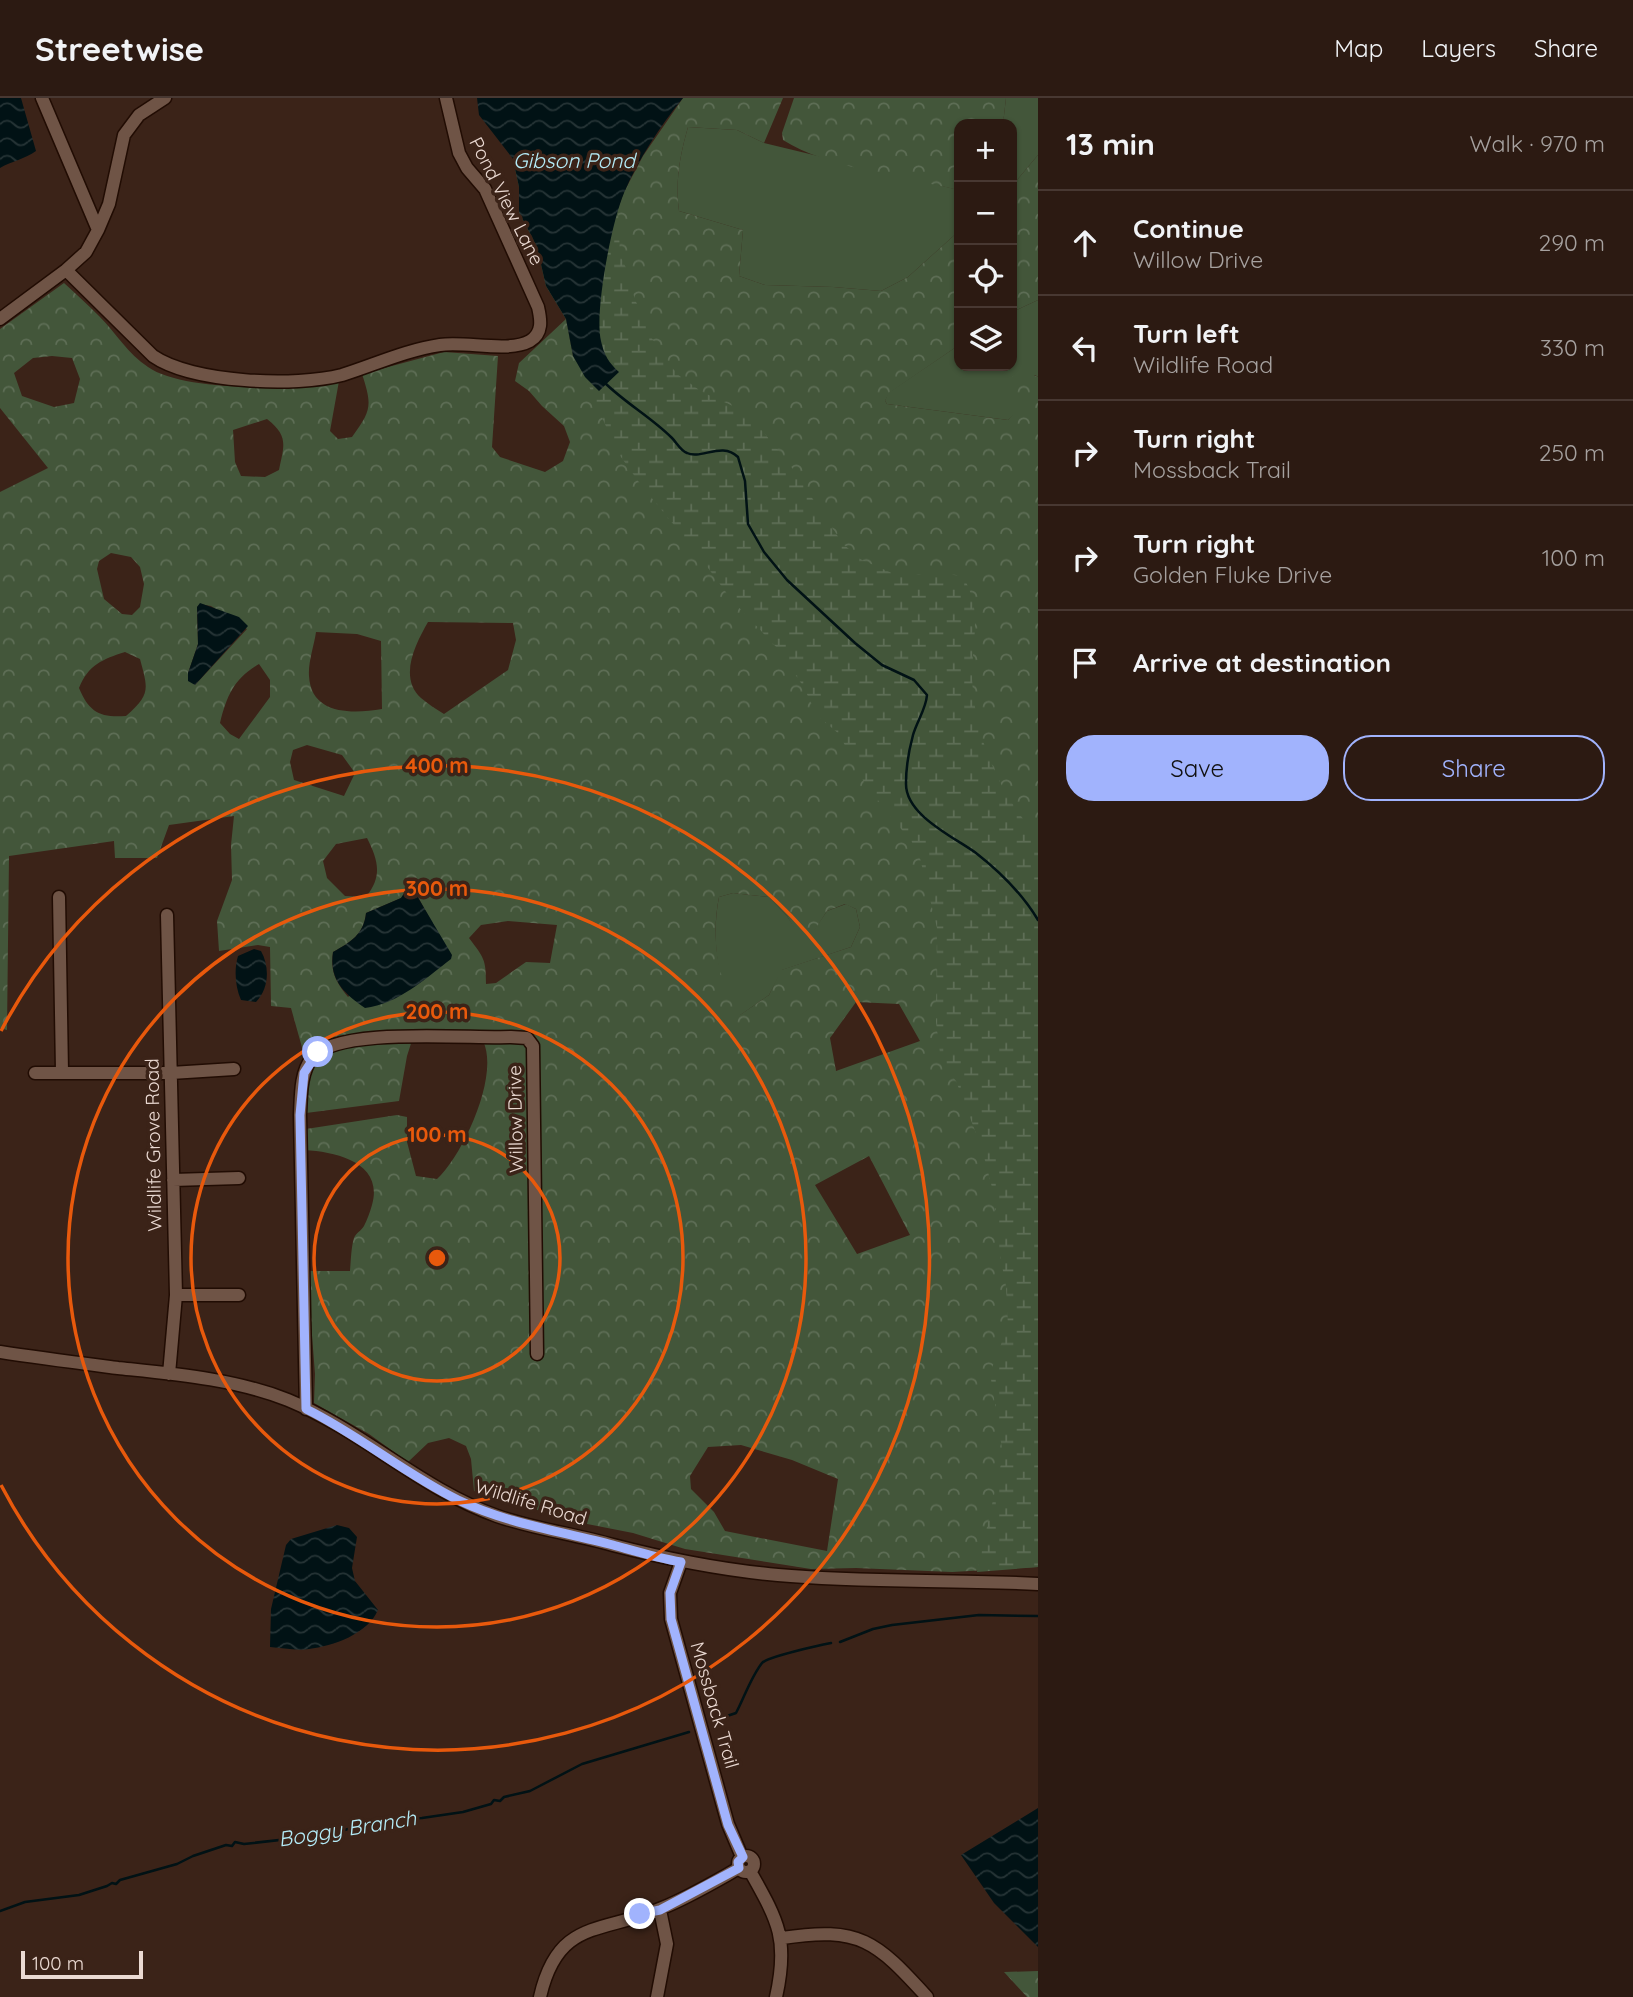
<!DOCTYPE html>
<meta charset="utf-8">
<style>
body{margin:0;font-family:Quicksand,sans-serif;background:#34231b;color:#f1f3f6}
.controls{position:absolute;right:21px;top:21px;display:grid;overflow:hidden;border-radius:14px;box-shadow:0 2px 5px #0004}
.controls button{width:63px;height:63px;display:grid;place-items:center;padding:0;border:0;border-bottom:2px solid #483832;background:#2c1a12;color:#f1f3f6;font:35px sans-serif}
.scale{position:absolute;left:21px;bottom:18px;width:122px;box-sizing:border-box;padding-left:7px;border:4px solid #ebdad3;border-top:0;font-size:19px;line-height:24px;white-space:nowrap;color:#ebdad3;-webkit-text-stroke:5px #3b2318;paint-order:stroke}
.stop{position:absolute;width:21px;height:21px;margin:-16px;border:5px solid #a1b3fd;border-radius:50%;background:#fff}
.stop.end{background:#a1b3fd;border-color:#fff;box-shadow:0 2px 7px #0008}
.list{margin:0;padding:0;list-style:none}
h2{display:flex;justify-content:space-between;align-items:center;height:91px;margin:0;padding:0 28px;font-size:30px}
h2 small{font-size:23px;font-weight:400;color:#a6a19f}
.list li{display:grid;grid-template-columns:46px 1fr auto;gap:21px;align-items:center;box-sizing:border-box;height:105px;padding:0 28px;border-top:2px solid #483832}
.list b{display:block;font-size:26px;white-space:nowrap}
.list p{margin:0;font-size:23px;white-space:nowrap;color:#a6a19f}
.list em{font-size:23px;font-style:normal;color:#a6a19f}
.actions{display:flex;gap:14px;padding:21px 28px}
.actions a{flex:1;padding:16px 0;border:2px solid #a1b3fd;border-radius:28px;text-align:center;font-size:24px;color:#a1b3fd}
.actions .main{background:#a1b3fd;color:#111}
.icon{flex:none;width:38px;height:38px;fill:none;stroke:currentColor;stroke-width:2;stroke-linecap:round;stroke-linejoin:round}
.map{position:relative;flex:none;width:1038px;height:1899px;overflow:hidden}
header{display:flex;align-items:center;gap:42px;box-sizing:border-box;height:98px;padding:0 35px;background:#2c1a12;border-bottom:2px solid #483832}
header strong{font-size:33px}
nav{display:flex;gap:38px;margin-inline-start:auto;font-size:24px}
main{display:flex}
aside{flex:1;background:#2c1a12}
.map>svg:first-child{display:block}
</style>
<header>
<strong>Streetwise</strong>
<nav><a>Map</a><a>Layers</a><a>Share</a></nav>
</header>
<main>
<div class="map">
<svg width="1038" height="1899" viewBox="0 0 1038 1899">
<defs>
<pattern id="forest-crowns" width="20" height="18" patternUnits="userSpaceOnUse" patternTransform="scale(1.75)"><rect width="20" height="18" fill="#43563a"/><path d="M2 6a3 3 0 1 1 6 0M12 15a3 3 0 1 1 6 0" fill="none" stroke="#5e6e56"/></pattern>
<pattern id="wetland-marsh" width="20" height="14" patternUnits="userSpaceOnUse" patternTransform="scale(1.75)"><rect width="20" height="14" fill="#43563a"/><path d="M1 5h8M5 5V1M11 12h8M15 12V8" fill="none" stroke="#5e6e56"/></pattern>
<pattern id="water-waves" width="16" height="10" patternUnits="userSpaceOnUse" patternTransform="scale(1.75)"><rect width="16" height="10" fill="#011215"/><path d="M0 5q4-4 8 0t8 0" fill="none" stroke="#263436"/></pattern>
</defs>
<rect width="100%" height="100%" fill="#3b2318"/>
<path fill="#43563a" d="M1006 0H1038V57L1012 88V26H1003Z
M688 29 737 32 764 45 959 92V133L908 179 881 193 833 189 765 187 739 178 743 132 679 113C675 83 680 57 688 29Z
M1038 202V279L1035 277 1012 280 1015 301 1014 317 1008 322 887 306 885 303 888 295 959 247V268H1012V214Z
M733 795 769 799 787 818 796 832H814L827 813 846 806 856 811 860 829 851 849 782 872 769 897 739 918C735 910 728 902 725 893 715 865 713 829 719 799Z"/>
<path fill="url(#forest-crowns)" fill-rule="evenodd" d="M683 0H783L764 45 737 32 688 29C680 57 675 83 679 113L743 132 739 178 765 187 833 189 881 193 908 179 959 133V247L889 295 885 303 887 306 1008 322 1014 316V301L1011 280 1020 270 1038 279V1469L952 1474 856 1470 811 1471 685 1451 633 1435 577 1424 474 1393 471 1361 466 1348 449 1340 428 1345 408 1364 369 1336 314 1305 315 1276 307 1173H350C351 1162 351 1150 354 1140 356 1135 361 1133 364 1128 367 1122 370 1114 372 1107 384 1065 337 1054 305 1052L306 1031 397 1017 407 1019V1044L416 1078 437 1081C463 1057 500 977 483 943L415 933 407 958 399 1003 306 1015 305 960 291 910 271 908 270 849 258 847 219 853 217 823 232 782 231 747 234 718 169 727 157 760H115L114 743 9 758 7 932 0 930V394L48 370 0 310V231L64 185C76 196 88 207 99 218 116 235 128 256 148 269 183 294 296 292 339 283L330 333 338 341 352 339C372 312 372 307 362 276L444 254 498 258 492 349 500 359 545 374 563 363 570 344 564 328 542 308 529 293 515 283 519 265 566 221 573 258 618 273 614 121 624 94 643 58ZM52 258 72 260 80 281 74 305 54 309 22 298 14 275 33 260ZM267 321C289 338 284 348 279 372L265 379 241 378 235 364 233 332ZM111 455 131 459 140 469 144 486 140 509 132 517 122 516 104 501 97 471 99 463ZM200 506 211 508 247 531 195 587 188 575 198 546 197 509ZM428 524 513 525 516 542 508 572 444 616C436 611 428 606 421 600 398 579 416 545 428 524ZM316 534 357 536 381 543 382 611C352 616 311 617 309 578 308 564 314 548 316 534ZM125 554 140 561C148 591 151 596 126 618 100 620 89 614 79 590 88 567 103 561 125 554ZM259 566 270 582V599L239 641 230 636 220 625C227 597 234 581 259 566ZM307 647 342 657 355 675 344 698 294 682 290 664 293 652ZM367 740C378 762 383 778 366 799L345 798 327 780 323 763 336 746ZM411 786 430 821 348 899C336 884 330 874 333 854 351 844 364 836 366 815L401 800ZM733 795 769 799 787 818 795 832 814 833 827 813 845 806 856 811 860 829 851 849 781 872 769 897 740 917C717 885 711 838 719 799ZM508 823 557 827 550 865 526 864 496 885 486 886C486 861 484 860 469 840L481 827ZM856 904 899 906 920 943 836 973 830 940ZM869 1058 910 1137 857 1156 815 1087ZM741 1347 792 1362 838 1381 827 1453 725 1433 714 1414 691 1391 690 1378 708 1349Z
M794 0H1006L1003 26H959L958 92C906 79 827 70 783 42L782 35Z
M1038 57V202L1012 214V88Z
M1038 1873V1899H1027L1004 1874Z"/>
<path fill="url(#wetland-marsh)" d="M513 61 601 126 618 114 620 157 627 172 635 202 646 223 651 239 677 276 702 294 735 309 753 321 790 367 843 446 862 462 892 475 915 477 949 476 964 479C967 487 972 496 973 504 978 524 972 558 972 579 974 638 999 696 1038 739V1469L977 1474 1003 1357 990 1275 1008 1228 1006 1188 997 1142 994 1097 982 1051 956 983 941 963 936 924 937 830 918 752 865 686 839 636 817 617 803 588 779 552 731 501 697 455 641 387 616 352 585 279 573 258 566 221 546 188 537 149 519 114V89Z"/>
<path fill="url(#water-waves)" d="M0 0H21L36 53C25 61 12 63 0 70Z
M477 0H683C660 28 638 62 624 95 612 123 594 214 601 243 604 257 609 265 619 274L599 293 585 279 573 258 566 221 546 188 537 149 519 114V89L513 61 479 17Z
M200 505 239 519 248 528 195 587 188 583V575L198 546 197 509Z
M410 786 452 857 451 861C425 881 398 906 365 910 343 895 329 881 333 854 351 844 364 836 366 815L401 800Z
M254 851 261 853C270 869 269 891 256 904L241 902C235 889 234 871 238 858Z
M337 1427 349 1430 357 1439 352 1470 355 1483 378 1512C368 1536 333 1548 309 1551 297 1553 282 1550 270 1549L271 1511 286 1447 291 1441Z
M1038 1710V1849L994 1805 961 1757Z"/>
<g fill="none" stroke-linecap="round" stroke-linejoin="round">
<path stroke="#011215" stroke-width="2.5" d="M604 284C625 305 651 319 672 340 677 345 680 352 687 355 701 362 722 343 738 359L745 383 748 426 764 454 787 482 855 545 882 567 914 582 927 597C926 611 917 623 913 637 909 652 906 670 906 685 905 717 954 739 976 755 999 773 1023 797 1038 822
M840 1544 873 1531 892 1527 979 1517 1038 1518
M712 1623 736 1615C744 1600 751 1579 762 1565 767 1559 820 1547 831 1545
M0 1813 25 1804 79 1797 107 1788 112 1785 116 1786 120 1782 177 1766 193 1758 226 1747 232 1748 235 1744 244 1746 324 1737 385 1722 422 1720 463 1714 491 1706 494 1702 500 1703 504 1699 530 1693 582 1666 689 1634"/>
<defs>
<path id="minor" d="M42 0 98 132
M66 172 153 258C192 285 296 289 342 277 374 267 406 252 440 247 466 243 508 255 530 243 543 235 541 222 538 209L485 91 467 70 459 55 446 0
M0 221 66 172 86 154 98 132 109 106 124 37 139 17 165 0
M59 799 62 973
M167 817 176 1197 169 1276
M35 975H171L234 971
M173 1082 239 1080
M176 1197H239
M0 1254C39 1260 79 1265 118 1270 175 1276 235 1281 288 1302 363 1333 421 1391 497 1418 535 1431 574 1436 613 1447 667 1461 722 1472 778 1477 864 1485 951 1481 1038 1486
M306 1311 300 1017C301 998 300 975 312 960 336 928 470 941 511 939L527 940 533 948 537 1256
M681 1464 670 1495 671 1521 728 1726 742 1759
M738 1766a8 8 0 1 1 16 0a8 8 0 1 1-16 0Z
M750 1773C778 1823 789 1841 776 1899
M782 1840C860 1828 876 1843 927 1899
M540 1899C558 1820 602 1836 662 1810 689 1799 714 1784 739 1770
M657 1899 667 1846 660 1812"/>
</defs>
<use href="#minor" stroke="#210c03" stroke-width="15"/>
<use href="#minor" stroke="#6f5446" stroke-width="12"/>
</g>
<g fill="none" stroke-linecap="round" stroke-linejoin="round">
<path stroke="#a1b3fd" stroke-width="9" d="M318 954 304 975 300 1017 306 1311C359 1337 405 1376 458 1402 508 1426 560 1433 613 1447 635 1453 658 1460 681 1464L670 1495 671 1521 728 1727 743 1759 738 1764 739 1770 660 1812 640 1816"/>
</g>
<g fill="none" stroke="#e8590c" stroke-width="3.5">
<circle cx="437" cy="1160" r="123"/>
<circle cx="437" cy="1160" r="246"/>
<circle cx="437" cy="1160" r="369"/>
<path d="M1 933A492 492 0 1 1 1 1387"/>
</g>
<g text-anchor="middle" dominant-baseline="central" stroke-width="7" stroke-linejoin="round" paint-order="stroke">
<g font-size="19" fill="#ebdad3" stroke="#3b2318">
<text transform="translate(507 103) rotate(63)">Pond View Lane</text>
<text transform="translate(515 1021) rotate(-91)">Willow Drive</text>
<text transform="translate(153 1047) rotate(-91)">Wildlife Grove Road</text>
<text transform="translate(531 1404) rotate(17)">Wildlife Road</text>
<text transform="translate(715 1607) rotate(74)">Mossback Trail</text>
</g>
<g font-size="21" font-style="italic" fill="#b4ecf8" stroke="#3b2318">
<text x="574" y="62">Gibson Pond</text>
<text transform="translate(347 1730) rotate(-9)">Boggy Branch</text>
</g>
</g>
<circle cx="437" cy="1160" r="10" fill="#e8590c" stroke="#3b2318" stroke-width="3.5"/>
<g font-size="21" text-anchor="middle" font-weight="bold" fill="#e8590c" stroke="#3b2318" stroke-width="7" stroke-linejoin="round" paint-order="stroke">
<text x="437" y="675">400 m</text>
<text x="437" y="798">300 m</text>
<text x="437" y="921">200 m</text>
<text x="437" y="1044">100 m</text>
</g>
</svg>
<div class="controls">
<button>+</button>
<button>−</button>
<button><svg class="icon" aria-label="locate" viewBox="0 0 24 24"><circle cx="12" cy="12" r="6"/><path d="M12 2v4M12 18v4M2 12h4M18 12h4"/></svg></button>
<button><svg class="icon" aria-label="layers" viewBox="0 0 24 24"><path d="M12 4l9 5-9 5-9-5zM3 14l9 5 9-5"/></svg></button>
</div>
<div class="scale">100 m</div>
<div class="stop" style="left:318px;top:954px"></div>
<div class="stop end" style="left:640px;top:1816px"></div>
</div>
<aside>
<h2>13 min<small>Walk · 970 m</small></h2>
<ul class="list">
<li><svg class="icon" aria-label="ahead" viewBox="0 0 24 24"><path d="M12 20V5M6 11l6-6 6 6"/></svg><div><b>Continue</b><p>Willow Drive</p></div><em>290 m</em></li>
<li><svg class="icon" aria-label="left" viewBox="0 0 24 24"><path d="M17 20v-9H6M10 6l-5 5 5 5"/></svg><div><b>Turn left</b><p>Wildlife Road</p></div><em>330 m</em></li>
<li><svg class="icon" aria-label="right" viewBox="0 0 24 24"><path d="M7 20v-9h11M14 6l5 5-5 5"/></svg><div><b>Turn right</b><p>Mossback Trail</p></div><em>250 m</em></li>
<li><svg class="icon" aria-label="right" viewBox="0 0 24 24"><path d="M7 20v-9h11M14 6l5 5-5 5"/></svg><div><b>Turn right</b><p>Golden Fluke Drive</p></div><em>100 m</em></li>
<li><svg class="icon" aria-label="arrive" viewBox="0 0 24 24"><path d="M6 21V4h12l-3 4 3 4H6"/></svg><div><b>Arrive at destination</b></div></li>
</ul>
<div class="actions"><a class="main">Save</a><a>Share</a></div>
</aside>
</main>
